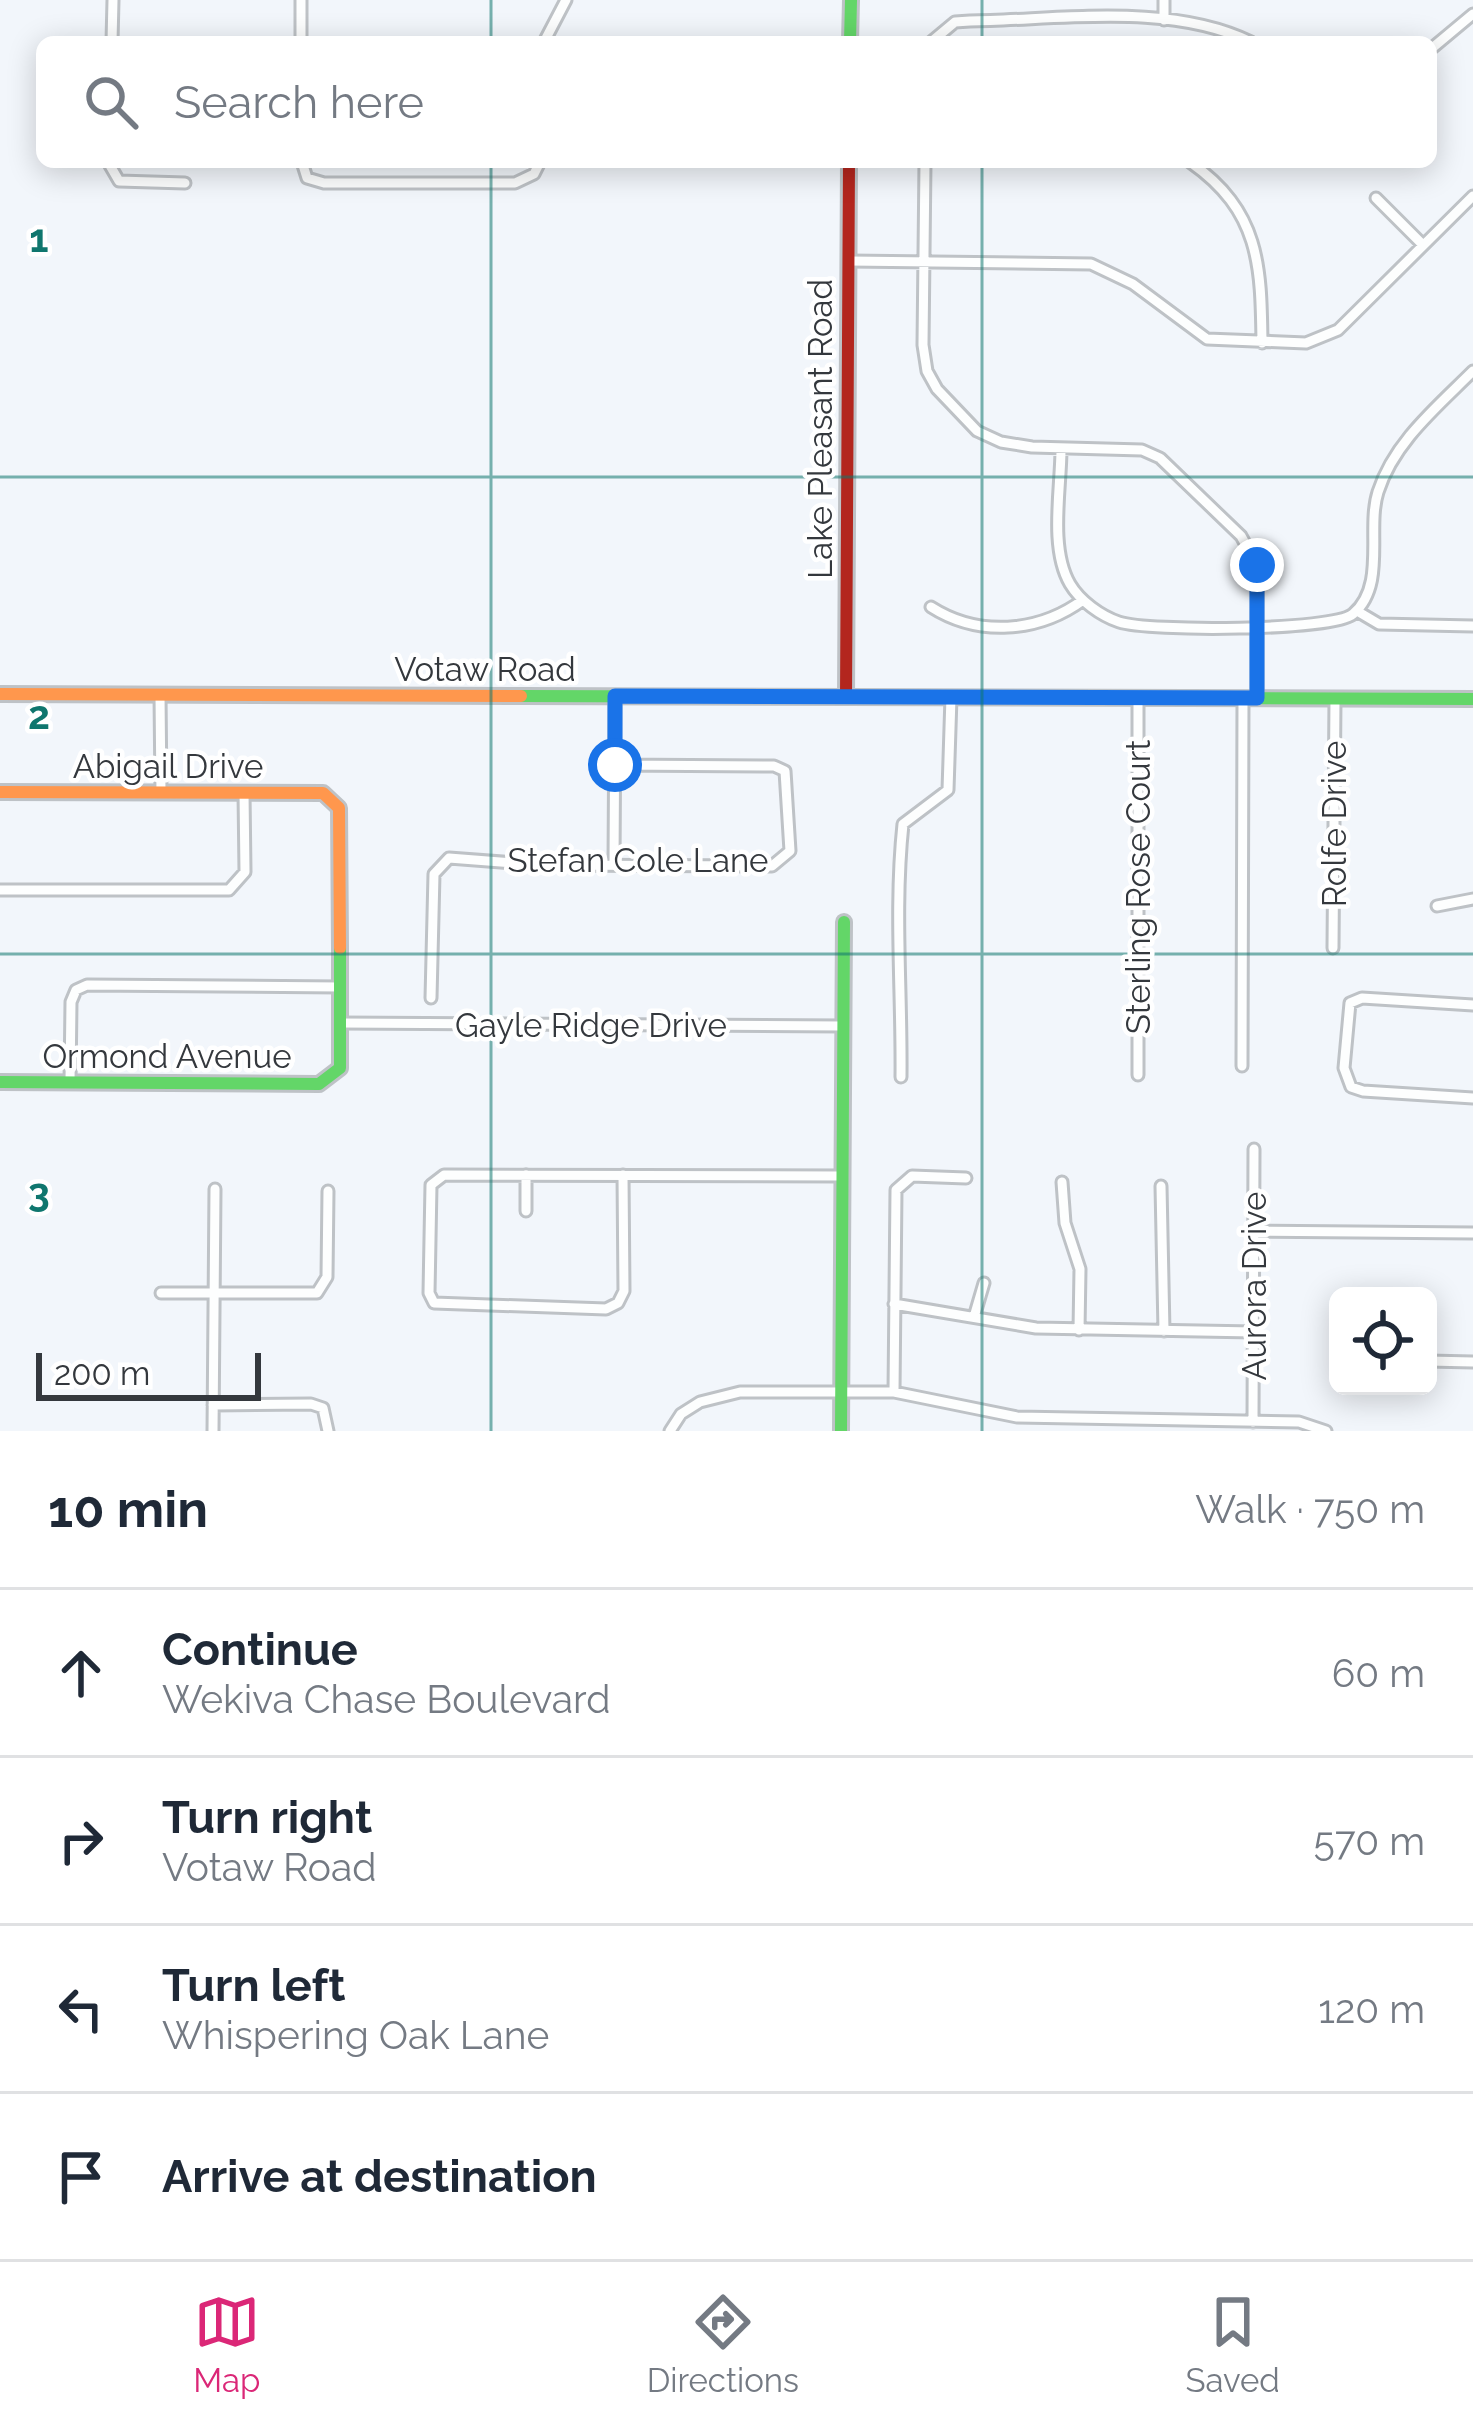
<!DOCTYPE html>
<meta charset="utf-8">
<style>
body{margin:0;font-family:Raleway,sans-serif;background:#f2f2f3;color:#1f2937}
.controls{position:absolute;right:36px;bottom:36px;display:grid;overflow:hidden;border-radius:18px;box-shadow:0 6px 30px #0003}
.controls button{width:108px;height:108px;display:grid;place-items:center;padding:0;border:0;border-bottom:3px solid #e0e1e3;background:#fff;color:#1f2937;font:60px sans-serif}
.scale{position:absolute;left:36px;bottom:30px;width:225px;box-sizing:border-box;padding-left:12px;border:6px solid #34383d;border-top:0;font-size:33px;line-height:42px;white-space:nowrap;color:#34383d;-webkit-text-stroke:9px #fff;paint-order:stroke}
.stop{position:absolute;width:36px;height:36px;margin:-27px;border:9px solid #1a73e8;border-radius:50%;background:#fff}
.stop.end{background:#1a73e8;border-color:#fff;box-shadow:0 3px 12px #0008}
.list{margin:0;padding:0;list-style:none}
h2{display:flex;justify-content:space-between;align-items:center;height:156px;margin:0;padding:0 48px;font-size:51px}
h2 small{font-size:39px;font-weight:400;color:#747a83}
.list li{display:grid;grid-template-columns:78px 1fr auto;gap:36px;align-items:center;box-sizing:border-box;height:168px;padding:0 48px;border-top:3px solid #e0e1e3}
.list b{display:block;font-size:45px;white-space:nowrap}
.list p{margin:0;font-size:39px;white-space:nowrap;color:#747a83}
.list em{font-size:39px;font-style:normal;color:#747a83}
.icon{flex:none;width:66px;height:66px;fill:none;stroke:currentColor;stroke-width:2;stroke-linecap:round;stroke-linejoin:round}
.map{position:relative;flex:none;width:1473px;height:1431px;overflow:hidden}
.search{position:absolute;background:#fff;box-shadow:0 6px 30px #0003;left:36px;right:36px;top:36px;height:132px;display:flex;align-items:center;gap:30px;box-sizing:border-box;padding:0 42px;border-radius:18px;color:#747a83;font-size:45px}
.sheet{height:828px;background:#fff}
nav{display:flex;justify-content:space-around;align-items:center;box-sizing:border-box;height:168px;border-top:3px solid #e0e1e3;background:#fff;font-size:33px;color:#747a83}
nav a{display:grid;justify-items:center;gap:6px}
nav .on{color:#db2777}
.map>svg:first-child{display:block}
</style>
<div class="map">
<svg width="1473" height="1431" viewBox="0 0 1473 1431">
<rect width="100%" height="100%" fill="#f2f6fb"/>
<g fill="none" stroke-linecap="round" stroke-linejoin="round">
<defs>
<path id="street" d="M301 0V42
M1164 20V0
M112 42 113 0
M544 42 566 0
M931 42 955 22 970 21C1059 20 1169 2 1251 42
M1431 49 1473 14
M108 162 119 181 185 183
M302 162 307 178 324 183H515L534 174 540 162
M925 162 923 345 927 371 937 389 977 431 1001 442 1032 447 1142 450 1160 458 1241 536 1257 565V698
M1190 162C1260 211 1261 265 1262 343
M1376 198 1423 245
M849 261 1091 264 1133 284 1207 339 1306 343 1338 330 1473 196
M1061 449C1061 489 1049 548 1070 584 1080 601 1101 616 1119 622 1149 632 1333 631 1353 614 1387 585 1366 529 1378 492 1394 442 1437 407 1473 371
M931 607C978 637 1038 633 1083 600
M1357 611 1379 624 1473 626
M160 695 161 793
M614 864 615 696
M0 890H229L245 872 244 793
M1437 906 1473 899
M1333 948 1335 699
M431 998 434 874 449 858 541 865 772 866 790 851 785 771 774 766 615 765
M1473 1005 1362 998 1350 1003 1344 1068 1351 1087 1363 1091 1473 1098
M340 1023 843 1026
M1242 1066 1243 698
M1138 1075V698
M901 1077C902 992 894 909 903 824L948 790 951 697
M70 1082 71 1002 76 990 87 985 340 987
M526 1175V1211
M623 1175 624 1291 618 1303 606 1309 434 1303 429 1293 431 1185 444 1175 842 1176
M1062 1182 1065 1223 1080 1269 1079 1330
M1161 1186 1164 1331
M1254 1231 1473 1233
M161 1293H317L327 1277 328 1191
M894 1304 1036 1328 1254 1332
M974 1317 984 1283
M1428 1361 1473 1362
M894 1392 896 1190 912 1176 966 1178
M213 1405 311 1404 323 1408 328 1431
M1253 1422 1254 1149
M213 1431 215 1189
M670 1431 681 1414 700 1402 740 1392H894L1017 1417 1299 1422 1326 1431"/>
<path id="fast" d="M850 42 851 0
M521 696 1473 699
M0 1082 319 1084 340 1068V948
M841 1431 844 922"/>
<path id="slow" d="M0 694 521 696
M0 792 323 793 339 808 340 948"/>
<path id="jam" d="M846 697 849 162"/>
</defs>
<use href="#street" stroke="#bec2c6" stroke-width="15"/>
<use href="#fast" stroke="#bec2c6" stroke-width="18"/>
<use href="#slow" stroke="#bec2c6" stroke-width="18"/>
<use href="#jam" stroke="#bec2c6" stroke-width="18"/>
<use href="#street" stroke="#fdfefe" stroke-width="9"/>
<use href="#fast" stroke="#63d668" stroke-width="12"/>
<use href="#slow" stroke="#ff974d" stroke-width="12"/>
<use href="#jam" stroke="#b3261e" stroke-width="12"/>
</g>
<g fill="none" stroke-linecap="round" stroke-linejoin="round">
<path stroke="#1a73e8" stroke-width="15" d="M615 765V696L1257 698V565"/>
</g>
<path fill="none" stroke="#0f766e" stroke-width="3" stroke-opacity="0.55" d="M491 0V42M982 0V42M491 162V1431M982 162V1431M0 477H1473M0 954H1473"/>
<g text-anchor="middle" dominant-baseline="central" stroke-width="9" stroke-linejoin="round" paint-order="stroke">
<g font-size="33" fill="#34383d" stroke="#fff">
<text transform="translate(820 429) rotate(-90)">Lake Pleasant Road</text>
<text x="485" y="669">Votaw Road</text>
<text x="168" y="766">Abigail Drive</text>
<text transform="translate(1334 824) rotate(-90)">Rolfe Drive</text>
<text x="638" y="860">Stefan Cole Lane</text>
<text transform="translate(1138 887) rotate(-90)">Sterling Rose Court</text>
<text x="591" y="1025">Gayle Ridge Drive</text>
<text x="167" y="1056">Ormond Avenue</text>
<text transform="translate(1254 1286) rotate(-90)">Aurora Drive</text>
</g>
</g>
<g font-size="39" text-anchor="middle" font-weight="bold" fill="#0f766e" stroke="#fff" stroke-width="9" stroke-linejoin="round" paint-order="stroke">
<text x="39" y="252">1</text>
<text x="39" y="729">2</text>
<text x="39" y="1206">3</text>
</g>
</svg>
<div class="controls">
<button><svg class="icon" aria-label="locate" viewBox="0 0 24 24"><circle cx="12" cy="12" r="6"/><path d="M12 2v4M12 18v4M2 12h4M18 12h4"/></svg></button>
</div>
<div class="scale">200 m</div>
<div class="stop" style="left:615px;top:765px"></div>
<div class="stop end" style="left:1257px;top:565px"></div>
<div class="search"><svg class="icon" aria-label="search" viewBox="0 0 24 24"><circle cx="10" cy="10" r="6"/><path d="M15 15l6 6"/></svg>Search here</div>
</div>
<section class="sheet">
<h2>10 min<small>Walk · 750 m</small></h2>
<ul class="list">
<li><svg class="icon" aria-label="ahead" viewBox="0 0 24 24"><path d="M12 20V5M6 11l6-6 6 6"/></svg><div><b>Continue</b><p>Wekiva Chase Boulevard</p></div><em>60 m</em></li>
<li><svg class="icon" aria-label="right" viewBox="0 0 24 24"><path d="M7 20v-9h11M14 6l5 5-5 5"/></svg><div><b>Turn right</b><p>Votaw Road</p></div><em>570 m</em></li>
<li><svg class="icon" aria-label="left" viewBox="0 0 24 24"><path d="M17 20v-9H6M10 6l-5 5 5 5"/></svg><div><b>Turn left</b><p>Whispering Oak Lane</p></div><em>120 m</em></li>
<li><svg class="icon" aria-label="arrive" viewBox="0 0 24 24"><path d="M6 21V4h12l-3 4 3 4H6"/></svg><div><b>Arrive at destination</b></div></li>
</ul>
</section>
<nav>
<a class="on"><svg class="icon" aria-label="map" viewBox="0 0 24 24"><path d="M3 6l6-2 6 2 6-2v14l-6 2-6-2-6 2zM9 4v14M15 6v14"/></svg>Map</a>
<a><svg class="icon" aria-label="directions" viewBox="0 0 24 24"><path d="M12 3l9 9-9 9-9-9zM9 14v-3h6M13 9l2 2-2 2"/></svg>Directions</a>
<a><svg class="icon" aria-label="saved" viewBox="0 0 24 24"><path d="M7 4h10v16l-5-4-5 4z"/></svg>Saved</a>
</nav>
